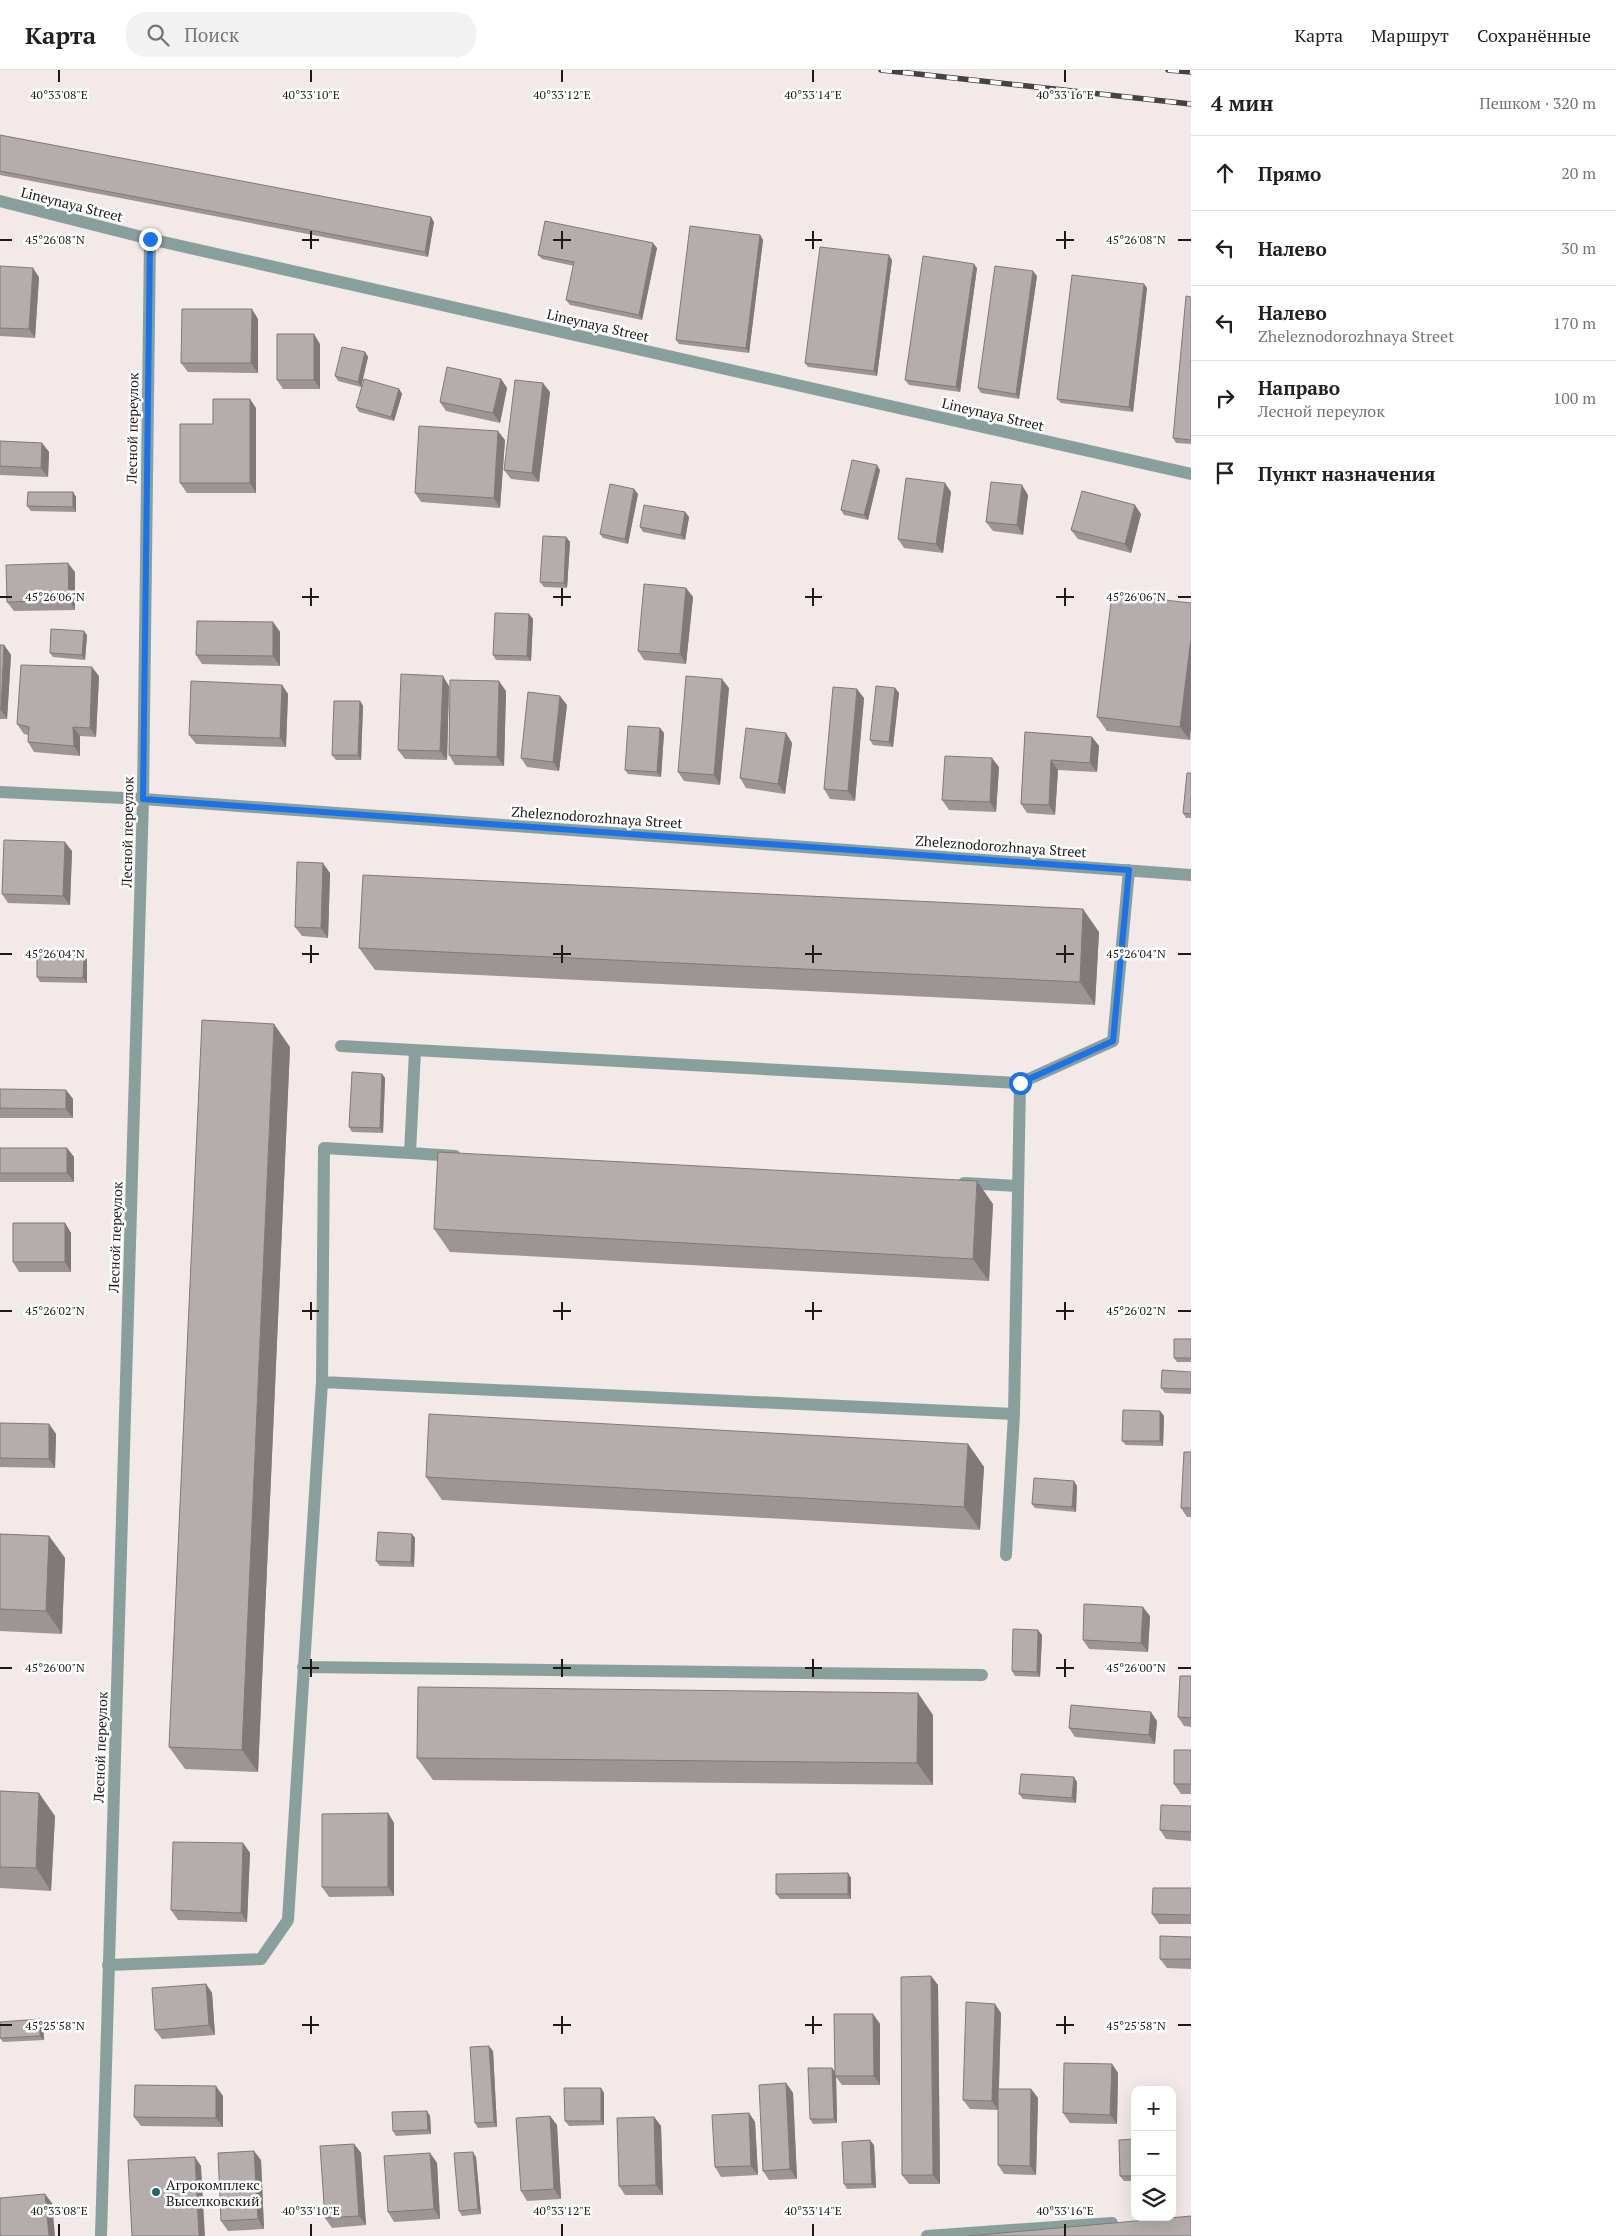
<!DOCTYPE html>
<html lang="ru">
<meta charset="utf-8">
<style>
body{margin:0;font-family:"PT Serif",serif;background:#f2f2f2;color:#202124}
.controls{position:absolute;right:15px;bottom:15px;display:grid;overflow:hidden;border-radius:10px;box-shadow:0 5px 20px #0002}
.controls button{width:45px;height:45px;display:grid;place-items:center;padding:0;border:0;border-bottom:1px solid #e0e0e0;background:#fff;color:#202124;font:25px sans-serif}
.stop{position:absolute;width:15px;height:15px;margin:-11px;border:4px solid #1a73e8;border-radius:50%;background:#fff}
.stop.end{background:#1a73e8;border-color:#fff;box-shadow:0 1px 5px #0008}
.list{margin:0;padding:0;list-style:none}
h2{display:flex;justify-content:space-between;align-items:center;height:65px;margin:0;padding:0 20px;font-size:21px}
h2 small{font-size:16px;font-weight:400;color:#757577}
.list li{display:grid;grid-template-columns:32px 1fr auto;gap:15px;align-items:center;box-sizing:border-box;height:75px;padding:0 20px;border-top:1px solid #e0e0e0}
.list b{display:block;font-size:19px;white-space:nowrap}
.list p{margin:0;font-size:16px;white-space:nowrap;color:#757577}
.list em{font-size:16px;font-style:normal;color:#757577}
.icon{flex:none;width:28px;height:28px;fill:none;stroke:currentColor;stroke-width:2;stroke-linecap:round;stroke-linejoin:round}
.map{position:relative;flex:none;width:1191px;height:2166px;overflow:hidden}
header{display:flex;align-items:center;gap:30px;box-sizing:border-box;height:70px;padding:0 25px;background:#fff;border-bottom:1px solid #e0e0e0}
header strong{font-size:24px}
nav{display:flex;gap:28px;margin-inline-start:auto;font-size:18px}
.search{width:350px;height:45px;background:#f2f2f2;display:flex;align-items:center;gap:12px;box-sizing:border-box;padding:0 18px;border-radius:20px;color:#757577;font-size:19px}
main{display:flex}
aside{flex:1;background:#fff}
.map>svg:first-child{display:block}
</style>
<header>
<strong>Карта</strong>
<div class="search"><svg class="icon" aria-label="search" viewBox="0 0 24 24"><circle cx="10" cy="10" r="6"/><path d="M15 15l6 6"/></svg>Поиск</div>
<nav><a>Карта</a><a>Маршрут</a><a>Сохранённые</a></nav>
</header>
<main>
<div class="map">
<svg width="1191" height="2166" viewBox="0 0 1191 2166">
<rect width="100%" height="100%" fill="#f2e9e8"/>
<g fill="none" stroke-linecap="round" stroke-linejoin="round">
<path stroke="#899f9b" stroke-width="12" d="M0 131 150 169 1191 404
M0 722 143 729 1191 805
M341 976 1020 1013
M410 1083 455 1086
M964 1113 1018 1116
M322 1312 1014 1344
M1006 1485 1014 1344 1020 1013 1113 971 1129 800
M303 1597 982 1605
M108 1895 261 1889 288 1850 322 1312 324 1078 410 1083 415 981
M101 2166 143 729 150 169
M927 2166 1112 2153"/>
<defs>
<path id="rail" d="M881 0 1191 34
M1168 0 1191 2"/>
</defs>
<use href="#rail" stroke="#464242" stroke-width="5.5"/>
<use href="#rail" stroke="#fff" stroke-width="4" stroke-dasharray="11" stroke-linecap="butt"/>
</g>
<path fill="#9c9594" d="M0 65 434 152 428 187 0 105Z
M760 165 763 170 749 283 679 274 676 270Z
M657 178 642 250 570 235 566 230 574 196 542 189 538 185Z
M892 190 877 306 808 297 805 293Z
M0 196 39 207 35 268 0 266Z
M977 198 960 322 909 315 905 310Z
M1037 206 1019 329 981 323 978 318Z
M1144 214 1147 218 1133 342 1061 333 1057 329Z
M1191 227V374L1176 373 1173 368Z
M258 249V303L188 302 181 293Z
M320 274V319H283L277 310Z
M365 282 368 287 361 317 338 311 335 306Z
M501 309 507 318 500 353 446 341 440 332Z
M399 319 402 324 394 351 359 342 356 337Z
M550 322 539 412 511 409 504 400Z
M256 338V423H187L180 413 213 354Z
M505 370 500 438 421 432 415 423Z
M0 371 42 373 49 382 48 407 0 405Z
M880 400 868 450 844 445 841 440Z
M73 422 76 427V442L31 441 27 436Z
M951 422 943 483 904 478 898 469Z
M638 424 628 474 603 468 600 464Z
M1028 425 1023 465 993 461 986 452Z
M685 442 689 447 685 470 643 462 640 457Z
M1141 444 1131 483 1078 469 1071 460Z
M566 467 570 472 567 518 544 517 540 512Z
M75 502V540L14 541 7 532Z
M686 518 693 527 686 594 644 590 638 581Z
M1191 533 1190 670 1107 661 1097 647Z
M529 544 533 549 531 591 496 590 493 585Z
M273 552 280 562V596L202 594 196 585Z
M87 565 85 590 53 587 50 583Z
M0 575H4L11 585 7 649H0Z
M99 606 96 667 80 666V686L34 682 28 672V665L24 664 17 654Z
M282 615 288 624 286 677 196 674 189 665Z
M449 616 447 690 405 689 398 680Z
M729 618 720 715 684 711 678 702Z
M895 618 899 623 893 677 873 675 870 670Z
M506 621 504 696 455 695 449 685Z
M864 628 855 731 830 729 824 719Z
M360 631 363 636 361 690H336L332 685Z
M567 635 559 701 527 697 521 688Z
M660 658 664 663 661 707 628 704 625 700Z
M1025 662 1092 667 1099 676 1097 702 1058 700 1055 745 1027 743 1021 734Z
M786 663 792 673 785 724 746 718 740 708Z
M999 697 996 742 949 740 942 730Z
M1191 703V748H1186L1183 743Z
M72 781 70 835 8 833 2 824Z
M330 803 328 868 302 866 295 857Z
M1099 862 1095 935 375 900 359 878Z
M87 889V913L40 912 37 907Z
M290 977 258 1702 185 1699 169 1677Z
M382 1004 385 1008 383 1063 352 1062 349 1057Z
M0 1019 66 1020 73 1029V1048H0Z
M0 1078H67L74 1087V1112H0Z
M993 1134 989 1211 450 1182 434 1159Z
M65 1153 71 1163V1202H19L13 1192Z
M1191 1269V1292H1177L1174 1288Z
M1191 1302V1324L1165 1323 1161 1318Z
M1160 1341 1164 1346 1163 1376 1126 1375 1122 1371Z
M0 1353 49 1354 56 1364 55 1398 0 1397Z
M968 1374 984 1397 980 1460 442 1430 426 1407Z
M1191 1382V1447H1187L1181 1438Z
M1077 1416 1076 1442 1035 1438 1032 1434Z
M0 1464 49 1466 65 1488 62 1564 0 1561Z
M412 1464 415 1468 414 1497 380 1496 376 1491Z
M1150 1546 1148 1582 1089 1579 1083 1570Z
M1042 1565 1040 1607 1015 1606 1012 1601Z
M1191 1606V1657L1184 1656 1178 1647Z
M933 1645V1715L433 1710 417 1688Z
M1157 1651 1155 1674 1075 1667 1069 1658Z
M1191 1680V1724H1181L1174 1714Z
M1077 1712 1076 1733 1023 1729 1019 1724Z
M0 1721 55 1746 51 1821 0 1818Z
M1191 1736V1771L1166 1769 1160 1760Z
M388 1743 394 1753V1826L329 1827 322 1817Z
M243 1773 250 1783 247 1852 178 1850 171 1840Z
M848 1803 851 1808V1829H780L776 1824Z
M1191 1818V1854H1159L1152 1844Z
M1191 1867V1899L1167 1898 1160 1889Z
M931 1906 938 1915 940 2114H909L902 2105Z
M206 1914 212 1923 215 1965 162 1969 155 1960Z
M1001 1943 999 2019H1031L1038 2028 1036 2105 1004 2104 998 2095V2040L970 2039 963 2030Z
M873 1944 880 1954V2015H842L836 2007 837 2053 813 2054 810 2049 832 1998 835 2002Z
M0 1952 43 1954 44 1970 3 1972 0 1968Z
M493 1981 497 2057 478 2058 475 2053Z
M1112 1994 1118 2003 1117 2054 1070 2053 1063 2043Z
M786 2013 793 2023 797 2109 769 2110 763 2101Z
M601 2018 604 2023V2055L569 2056 565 2051Z
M223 2026V2057L141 2056 134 2047Z
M427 2041 430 2046 431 2064 396 2066 393 2061Z
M749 2043 755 2052 758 2105 721 2107 715 2097Z
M550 2046 557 2055 561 2129 527 2131 521 2121Z
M654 2047 661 2056 663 2125H625L619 2116Z
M1135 2069V2111H1124L1120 2106Z
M354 2074 361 2083 366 2155 332 2158 325 2148Z
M874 2075 876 2118 847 2119 844 2114Z
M430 2083 437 2093 440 2149 394 2152 388 2142Z
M476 2087 481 2144 462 2146 459 2141Z
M261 2090 264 2159 228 2161 221 2151Z"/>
<path fill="#7f7978" d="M431 147 434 152 428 187 425 182Z
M760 165 763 170 749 283 746 278Z
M653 173 657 178 642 250 639 245Z
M889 185 892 190 877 306 874 301Z
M974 194 977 198 960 322 956 317Z
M33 198 39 207 35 268 29 259Z
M1033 201 1037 206 1019 329 1016 324Z
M1144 214 1147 218 1133 342 1129 337Z
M252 239 258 249V303L251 293Z
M314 264 320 274V319L314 310Z
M365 282 368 287 361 317 358 312Z
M501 309 507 318 500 353 493 343Z
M543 313 550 322 539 412 532 403Z
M399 319 402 324 394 351 391 347Z
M250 329 256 338V423L250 413Z
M498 361 505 370 500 438 494 428Z
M42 373 49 382 48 407 41 398Z
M877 395 880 400 868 450 864 445Z
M945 413 951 422 943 483 936 474Z
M1022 415 1028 425 1023 465 1017 455Z
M634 419 638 424 628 474 625 469Z
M73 422 76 427V442L73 437Z
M1135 435 1141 444 1131 483 1125 474Z
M685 442 689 447 685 470 681 465Z
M566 467 570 472 567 518 564 513Z
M68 493 75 502V540L69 530Z
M686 518 693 527 686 594 680 584Z
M529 544 533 549 531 591 527 586Z
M273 552 280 562V596L273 586Z
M84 561 87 565 85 590 82 585Z
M1191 568V659L1190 670 1180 657Z
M4 575 11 585 7 649 1 640Z
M92 597 99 606 96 667 90 658Z
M443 606 449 616 447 690 440 681Z
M722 609 729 618 720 715 714 705Z
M499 611 506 621 504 696 497 687Z
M282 615 288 624 286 677 280 668Z
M895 618 899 623 893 677 889 672Z
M857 619 864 628 855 731 848 721Z
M560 626 567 635 559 701 553 692Z
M360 631 363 636 361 690 358 685Z
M73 657 80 666V686L74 676Z
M660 658 664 663 661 707 657 702Z
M786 663 792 673 785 724 778 714Z
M1092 667 1099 676 1097 702 1090 693Z
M992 688 999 697 996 742 990 732Z
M1051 690 1058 700 1055 745 1049 735Z
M65 772 72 781 70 835 63 826Z
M323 793 330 803 328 868 321 858Z
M1083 839 1099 862 1095 935 1080 912Z
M84 885 87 889V913L83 908Z
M274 954 290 977 258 1702 242 1680Z
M382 1004 385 1008 383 1063 380 1058Z
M66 1020 73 1029V1048L66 1039Z
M67 1078 74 1087V1112L67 1103Z
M977 1111 993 1134 989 1211 973 1189Z
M65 1153 71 1163V1202L65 1192Z
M1160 1341 1164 1346 1163 1376 1160 1371Z
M49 1354 56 1364 55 1398 49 1389Z
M968 1374 984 1397 980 1460 964 1437Z
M1074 1411 1077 1416 1076 1442 1072 1437Z
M412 1464 415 1468 414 1497 411 1492Z
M49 1466 65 1488 62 1564 46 1541Z
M1143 1537 1150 1546 1148 1582 1141 1573Z
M1038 1560 1042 1565 1040 1607 1037 1602Z
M918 1623 933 1645V1715L917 1693Z
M1151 1642 1157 1651 1155 1674 1149 1665Z
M1074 1707 1077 1712 1076 1733 1072 1728Z
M39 1723 55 1746 51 1821 36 1798Z
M388 1743 394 1753V1826L388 1817Z
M243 1773 250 1783 247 1852 241 1843Z
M848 1803 851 1808V1829L848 1824Z
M931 1906 938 1915 940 2114 933 2105Z
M206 1914 212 1923 215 1965 209 1955Z
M995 1934 1001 1943 998 2040 992 2031Z
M873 1944 880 1954V2015L874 2006Z
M40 1949 43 1954 44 1970 40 1966Z
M489 1976 493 1981 497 2057 494 2052Z
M1112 1994 1118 2003 1117 2054 1110 2045Z
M832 1998 836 2003 837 2053 834 2049Z
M786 2013 793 2023 797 2109 790 2099Z
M216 2016 223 2026V2057L216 2048Z
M601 2018 604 2023V2055L601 2051Z
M1031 2019 1038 2028 1036 2105 1030 2096Z
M427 2041 430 2046 431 2064 428 2060Z
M749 2043 755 2052 758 2105 751 2096Z
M550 2046 557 2055 561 2129 554 2119Z
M654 2047 661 2056 663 2125 656 2115Z
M870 2070 874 2075 876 2118 872 2114Z
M354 2074 361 2083 366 2155 359 2146Z
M254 2081 261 2090 264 2159 258 2149Z
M473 2082 476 2087 481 2144 478 2139Z
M430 2083 437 2093 440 2149 434 2139Z
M195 2087 201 2096 205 2166H199Z
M45 2124 52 2133 55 2166H49Z"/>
<path fill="#b5adac" stroke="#7f7978" d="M0 65 431 147 425 182 0 101Z
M545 151 653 173 639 245 566 230 574 192 538 185Z
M690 156 760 165 746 278 676 270Z
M820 177 889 185 874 301 805 293Z
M923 186 974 194 956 317 905 310Z
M0 196 33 198 29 259 0 258Z
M995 196 1033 201 1016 324 978 318Z
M1072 205 1144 214 1129 337 1057 329Z
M1186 226 1191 227V370L1173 368Z
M182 239H252L251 293H181Z
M277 264H314V310H277Z
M342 277 365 282 358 312 335 306Z
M447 297 501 309 493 343 440 332Z
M364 309 399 319 391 347 356 337Z
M515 310 543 313 532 403 504 400Z
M213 329H250V413H180V354H213Z
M419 356 498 361 494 428 415 423Z
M0 371 42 373 41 398 0 396Z
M852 390 877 395 864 445 841 440Z
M906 408 945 413 936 474 898 469Z
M991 412 1022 415 1017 455 986 452Z
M610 414 634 419 625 469 600 464Z
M1082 421 1135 435 1125 474 1071 460Z
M28 422H73V437L27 436Z
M644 435 685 442 681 465 640 457Z
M543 466 566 467 564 513 540 512Z
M68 493 69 530 7 532 6 495Z
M644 514 686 518 680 584 638 581Z
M1112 524 1191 533V568L1180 657 1097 647Z
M495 543 529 544 527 586 493 585Z
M197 551 273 552V586L196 585Z
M51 559 84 561 82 585 50 583Z
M0 575H4L1 640H0Z
M21 595 92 597 90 658 73 657 74 676 28 672 29 657 17 654Z
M401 604 443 606 440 681 398 680Z
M686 606 722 609 714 705 678 702Z
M450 610 499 611 497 687 449 685Z
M191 611 282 615 280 668 189 665Z
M876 616 895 618 889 672 870 670Z
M833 617 857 619 848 721 824 719Z
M528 622 560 626 553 692 521 688Z
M334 631H360L358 685H332Z
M628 656 660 658 657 702 625 700Z
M746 658 786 663 778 714 740 708Z
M1025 662 1092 667 1090 693 1051 690 1049 735 1021 734Z
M945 686 992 688 990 732 942 730Z
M1187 703H1191V744L1183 743Z
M4 770 65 772 63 826 2 824Z
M297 792 323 793 321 858 295 857Z
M363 805 1083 839 1080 912 359 878Z
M37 884 84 885 83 908 37 907Z
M202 950 274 954 242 1680 169 1677Z
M352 1002 382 1004 380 1058 349 1057Z
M0 1019 66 1020V1039L0 1038Z
M0 1078H67V1103H0Z
M438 1082 977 1111 973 1189 434 1159Z
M13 1153H65V1192H13Z
M1174 1269H1191V1288H1174Z
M1162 1300 1191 1302V1319L1161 1318Z
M1123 1340 1160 1341V1371H1122Z
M429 1344 968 1374 964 1437 426 1407Z
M0 1353 49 1354V1389L0 1388Z
M1184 1382H1191V1438H1181Z
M1034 1408 1074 1411 1072 1437 1032 1434Z
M378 1462 412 1464 411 1492 376 1491Z
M0 1464 49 1466 46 1541 0 1539Z
M1084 1534 1143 1537 1141 1573 1083 1570Z
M1013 1559 1038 1560 1037 1602 1012 1601Z
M1180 1606H1191V1648L1178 1647Z
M418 1617 918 1623 917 1693 417 1688Z
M1071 1635 1151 1642 1149 1665 1069 1658Z
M1174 1680H1191V1714H1174Z
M1021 1704 1074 1707 1072 1728 1019 1724Z
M0 1721 39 1723 36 1798 0 1797Z
M1161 1735 1191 1736V1762L1160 1760Z
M388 1743V1817H322V1744Z
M173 1772 243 1773 241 1843 171 1840Z
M848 1803V1824H776V1804Z
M1153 1818H1191V1845L1152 1844Z
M1160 1866 1191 1867V1889H1160Z
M931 1906 933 2105H902L901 1907Z
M206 1914 209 1955 155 1960 152 1918Z
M966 1932 995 1934 992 2031 963 2030Z
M834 1944H873L874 2006H835Z
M40 1949V1966L0 1968V1952Z
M489 1976 494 2052 475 2053 470 1977Z
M1064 1993 1112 1994 1110 2045 1063 2043Z
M808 1998H832L834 2049H810Z
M786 2013 790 2099 763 2101 759 2015Z
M135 2015 216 2016V2048L134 2047Z
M564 2018H601V2051H565Z
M998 2019H1031L1030 2096 998 2095Z
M427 2041 428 2060 393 2061 392 2042Z
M749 2043 751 2096 715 2097 712 2045Z
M550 2046 554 2119 521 2121 516 2048Z
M654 2047 656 2115 619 2116 617 2048Z
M1135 2069V2106H1120L1119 2070Z
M870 2070 872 2114H844L842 2072Z
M354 2074 359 2146 325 2148 320 2076Z
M254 2081 258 2149 221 2151 218 2083Z
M473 2082 478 2139 459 2141 454 2083Z
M430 2083 434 2139 388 2142 384 2086Z
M195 2087 199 2166H132L128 2090Z
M45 2124 49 2166H0V2128Z
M1191 2146V2166H968Z"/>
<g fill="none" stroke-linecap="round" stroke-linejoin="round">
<path stroke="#1a73e8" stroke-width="6" d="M150 169 143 729 1129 800 1113 971 1020 1013"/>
</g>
<path fill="none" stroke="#1c1919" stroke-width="2" d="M59 0V12M311 0V12M562 0V12M813 0V12M1065 0V12M311 161V179M562 161V179M813 161V179M1065 161V179M0 170H12M302 170H319M553 170H571M805 170H822M1056 170H1074M1178 170H1191M311 518V536M562 518V536M813 518V536M1065 518V536M0 527H12M302 527H319M553 527H571M805 527H822M1056 527H1074M1178 527H1191M311 875V893M562 875V893M813 875V893M1065 875V893M0 884H12M302 884H319M553 884H571M805 884H822M1056 884H1074M1178 884H1191M311 1232V1250M562 1232V1250M813 1232V1250M1065 1232V1250M0 1241H12M302 1241H319M553 1241H571M805 1241H822M1056 1241H1074M1178 1241H1191M311 1589V1607M562 1589V1607M813 1589V1607M1065 1589V1607M0 1598H12M302 1598H319M553 1598H571M805 1598H822M1056 1598H1074M1178 1598H1191M311 1946V1964M562 1946V1964M813 1946V1964M1065 1946V1964M0 1955H12M302 1955H319M553 1955H571M805 1955H822M1056 1955H1074M1178 1955H1191M59 2154V2166M311 2154V2166M562 2154V2166M813 2154V2166M1065 2154V2166"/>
<circle fill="#22695f" stroke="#fff" stroke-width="2" cx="156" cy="2122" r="5"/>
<g text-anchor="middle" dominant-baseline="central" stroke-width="5" stroke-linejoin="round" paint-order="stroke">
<g font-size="14" fill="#1c1919" stroke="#fff">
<text transform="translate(72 134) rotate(14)">Lineynaya Street</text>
<text transform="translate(598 255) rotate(13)">Lineynaya Street</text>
<text transform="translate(993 344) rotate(13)">Lineynaya Street</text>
<text transform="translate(132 358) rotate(-89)">Лесной переулок</text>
<text transform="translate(597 747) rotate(4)">Zheleznodorozhnaya Street</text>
<text transform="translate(127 762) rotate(-89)">Лесной переулок</text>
<text transform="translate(1001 776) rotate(4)">Zheleznodorozhnaya Street</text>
<text transform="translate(115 1167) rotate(-88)">Лесной переулок</text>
<text transform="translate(100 1677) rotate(-88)">Лесной переулок</text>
</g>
<g font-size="14" fill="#1c1919" stroke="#fff" text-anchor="start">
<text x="166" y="2114">Агрокомплекс<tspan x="166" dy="16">Выселковский</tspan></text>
</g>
</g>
<g font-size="12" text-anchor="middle" fill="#1c1919" stroke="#fff" stroke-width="5" stroke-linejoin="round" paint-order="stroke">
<text x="59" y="29">40°33'08"E</text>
<text x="311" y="29">40°33'10"E</text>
<text x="562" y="29">40°33'12"E</text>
<text x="813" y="29">40°33'14"E</text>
<text x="1065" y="29">40°33'16"E</text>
<text x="55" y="174">45°26'08"N</text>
<text x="1136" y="174">45°26'08"N</text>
<text x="55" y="531">45°26'06"N</text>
<text x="1136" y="531">45°26'06"N</text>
<text x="55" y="888">45°26'04"N</text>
<text x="1136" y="888">45°26'04"N</text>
<text x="55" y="1245">45°26'02"N</text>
<text x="1136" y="1245">45°26'02"N</text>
<text x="55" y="1602">45°26'00"N</text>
<text x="1136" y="1602">45°26'00"N</text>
<text x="55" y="1960">45°25'58"N</text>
<text x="1136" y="1960">45°25'58"N</text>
<text x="59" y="2145">40°33'08"E</text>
<text x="311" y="2145">40°33'10"E</text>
<text x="562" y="2145">40°33'12"E</text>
<text x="813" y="2145">40°33'14"E</text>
<text x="1065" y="2145">40°33'16"E</text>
</g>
</svg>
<div class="controls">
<button>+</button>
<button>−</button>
<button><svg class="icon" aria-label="layers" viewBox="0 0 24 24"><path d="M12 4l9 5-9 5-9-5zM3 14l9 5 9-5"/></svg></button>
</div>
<div class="stop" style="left:1020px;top:1013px"></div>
<div class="stop end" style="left:150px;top:169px"></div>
</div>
<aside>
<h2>4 мин<small>Пешком · 320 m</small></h2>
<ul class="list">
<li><svg class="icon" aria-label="ahead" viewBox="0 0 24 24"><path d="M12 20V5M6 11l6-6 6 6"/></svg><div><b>Прямо</b></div><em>20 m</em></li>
<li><svg class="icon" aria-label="left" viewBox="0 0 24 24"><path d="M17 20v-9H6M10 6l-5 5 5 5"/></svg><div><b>Налево</b></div><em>30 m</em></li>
<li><svg class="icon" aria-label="left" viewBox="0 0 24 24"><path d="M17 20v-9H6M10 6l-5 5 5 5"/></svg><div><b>Налево</b><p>Zheleznodorozhnaya Street</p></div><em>170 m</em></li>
<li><svg class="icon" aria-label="right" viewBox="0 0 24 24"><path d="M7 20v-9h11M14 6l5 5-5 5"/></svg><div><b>Направо</b><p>Лесной переулок</p></div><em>100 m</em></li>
<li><svg class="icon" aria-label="arrive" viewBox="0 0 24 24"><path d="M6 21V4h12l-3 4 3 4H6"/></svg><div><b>Пункт назначения</b></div></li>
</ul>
</aside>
</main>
